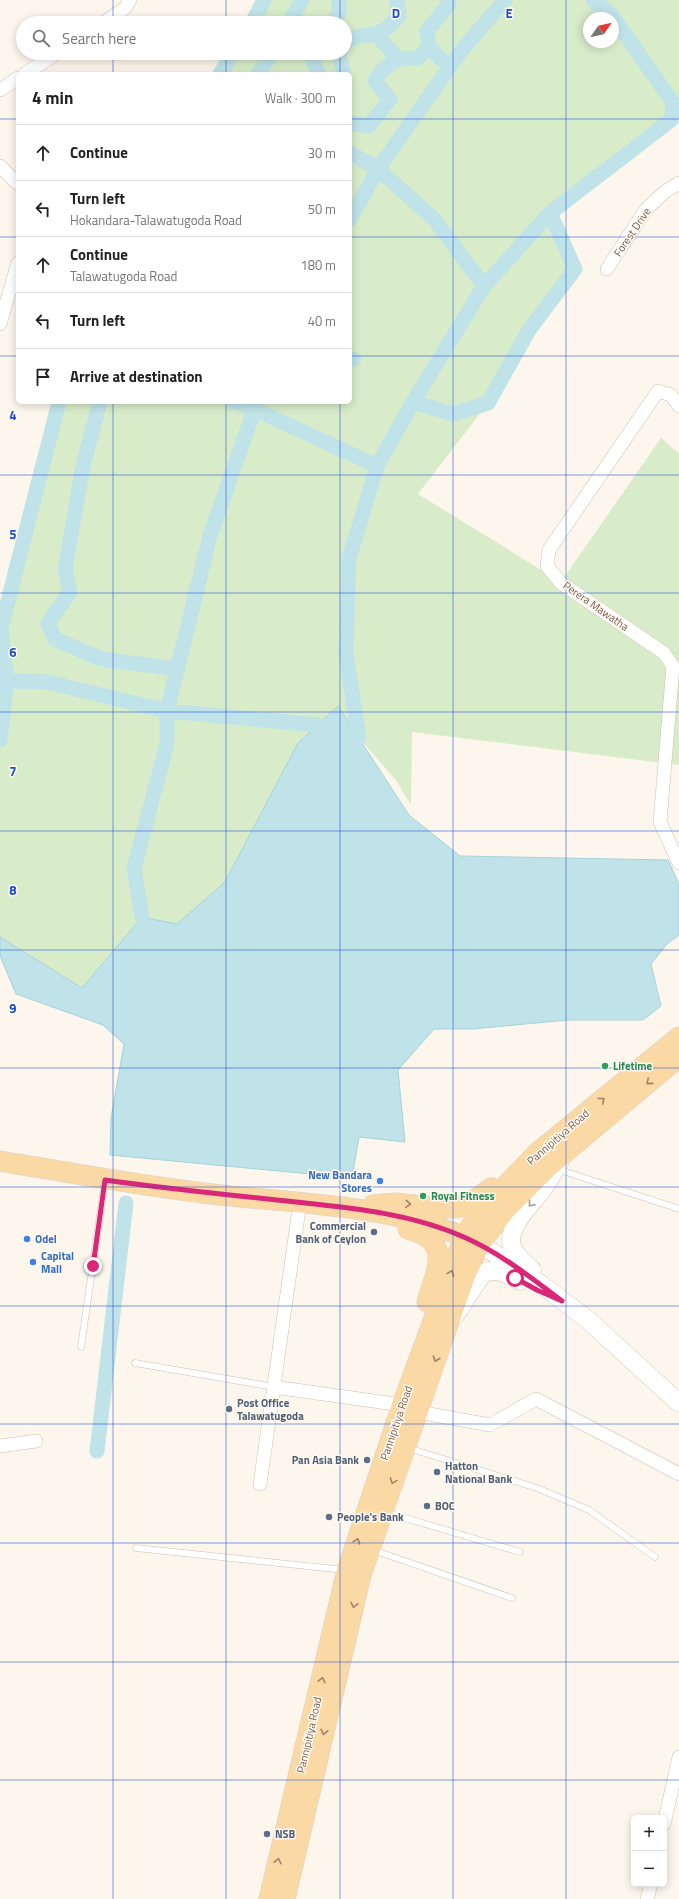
<!DOCTYPE html>
<meta charset="utf-8">
<style>
body{margin:0;font-family:"Titillium Web",sans-serif;background:#f6f6f6;color:#222}
.controls{position:absolute;right:12px;bottom:12px;display:grid;overflow:hidden;border-radius:6px;box-shadow:0 2px 10px #0003}
.controls button{width:36px;height:36px;display:grid;place-items:center;padding:0;border:0;border-bottom:1px solid #e0e0e0;background:#fff;color:#222;font:20px sans-serif}
.compass{position:absolute;left:583px;top:12px;width:36px;height:36px;border-radius:50%;background:#fff;box-shadow:0 2px 10px #0003;rotate:56deg}
.stop{position:absolute;width:12px;height:12px;margin:-9px;border:3px solid #db2777;border-radius:50%;background:#fff}
.stop.end{background:#db2777;border-color:#fff;box-shadow:0 1px 4px #0008}
.list{margin:0;padding:0;list-style:none}
h2{display:flex;justify-content:space-between;align-items:center;height:52px;margin:0;padding:0 16px;font-size:17px}
h2 small{font-size:13px;font-weight:400;color:#767676}
.list li{display:grid;grid-template-columns:26px 1fr auto;gap:12px;align-items:center;box-sizing:border-box;height:56px;padding:0 16px;border-top:1px solid #e0e0e0}
.list b{display:block;font-size:15px;white-space:nowrap}
.list p{margin:0;font-size:13px;white-space:nowrap;color:#767676}
.list em{font-size:13px;font-style:normal;color:#767676}
.icon{flex:none;width:22px;height:22px;fill:none;stroke:currentColor;stroke-width:2;stroke-linecap:round;stroke-linejoin:round}
.map{position:relative;flex:none;width:679px;height:1899px;overflow:hidden}
.search{position:absolute;background:#fff;box-shadow:0 2px 10px #0003;left:16px;top:16px;width:336px;height:44px;display:flex;align-items:center;gap:10px;box-sizing:border-box;padding:0 14px;border-radius:22px;color:#767676;font-size:15px}
.panel{position:absolute;background:#fff;box-shadow:0 2px 10px #0003;left:16px;top:72px;width:336px;height:332px;border-radius:6px}
.map>svg:first-child{display:block}
</style>
<div class="map">
<svg width="679" height="1899" viewBox="0 0 679 1899">
<rect width="100%" height="100%" fill="#fdf6ec"/>
<path fill="#d8ecc9" fill-rule="evenodd" d="M264 0H679V114L559 216 575 269 529 330 488 403 418 494 561 582 661 438 679 454V765L412 732 411 805 396 780 359 738 338 706 298 743 225 882 177 924 142 917 82 988 0 937V740L7 681 1 628 59 402H350V74H220L233 53H345V23H252ZM589 18H613V42H589Z"/>
<path fill="#bfe3e8" stroke="#a5d3da" d="M338 706 409 815 460 856 668 860 679 884V935L667 944 651 964 661 1006 643 1020H568L472 1029H434L398 1070 405 1142 359 1137 352 1178 110 1155 111 1118 124 1044 103 1025 16 994 0 956V937L82 988 142 917 177 924 225 882 298 743Z"/>
<g fill="none" stroke-linecap="round" stroke-linejoin="round">
<path stroke="#bfe3e8" stroke-width="15" d="M252 23 264 0
M289 23 302 0
M332 23 339 14V0
M376 34 398 59
M345 43C356 34 361 37 374 34 385 32 392 24 399 16L397 0
M429 47 449 67
M311 53 310 55 319 74
M340 53 339 56 344 74
M220 74 233 53
M258 74 272 53
M350 123 369 126 390 99 375 81 381 71 398 59 418 58 429 47 427 31 449 4 447 0
M350 153 378 169 434 219 484 286
M350 219 378 169 461 51 505 0
M350 358 354 359
M100 402 83 466 65 569 70 592 48 623 55 639 101 659 178 669
M233 402 254 409 377 466
M413 402 453 414 488 403 529 330 575 269 550 213
M7 681 1 628 59 402
M359 738 346 653 349 559 377 466 413 402 484 286 550 213 671 120 673 103 611 14 593 0
M0 740 7 681 47 682 167 711 317 725
M142 917 134 868 167 744V711L210 536 257 402
M97 1451 126 1203"/>
<defs>
<path id="service" d="M557 1169 679 1209
M81 1347 105 1181
M135 1363 274 1387
M408 1448 537 1488 589 1510 655 1557
M385 1512 520 1552
M136 1548 345 1570
M373 1550 512 1598"/>
<path id="minor" d="M103 23 125 8 130 0
M25 74 57 53
M0 90 18 78
M0 166 18 184
M607 269 646 209 666 191 679 183
M0 324 18 263
M679 406 671 395 658 391 549 550 547 566 561 583 664 653 673 666 660 822 679 863
M274 1387 402 1405
M418 1412 490 1425 536 1399 679 1474
M0 1446 36 1441
M260 1484 300 1202
M664 1824 679 1757
M647 1899 651 1884"/>
<path id="secondary" d="M480 1244 542 1285 588 1320 679 1403
M532 1270C524 1262 511 1253 511 1240 511 1222 535 1201 545 1186 551 1177 556 1168 561 1159
M456 1314 482 1274C495 1266 508 1275 520 1281"/>
<path id="primary" d="M0 1161C71 1173 141 1186 212 1194 300 1204 394 1204 476 1242
M373 1205 395 1203 444 1208H457L472 1202 491 1188
M408 1229C453 1241 437 1268 427 1302
M269 1899 347 1570 402 1405 464 1237 478 1214 537 1153 679 1037
M285 1899 361 1575 446 1330 466 1273 480 1244 505 1210 549 1166 679 1057"/>
</defs>
<use href="#service" stroke="#d1beb0" stroke-width="7"/>
<use href="#minor" stroke="#d1beb0" stroke-width="14"/>
<use href="#secondary" stroke="#d6c0b0" stroke-width="19"/>
<use href="#primary" stroke="#dad1cd" stroke-width="21"/>
<use href="#service" stroke="#fff" stroke-width="6"/>
<use href="#minor" stroke="#fff" stroke-width="13"/>
<use href="#secondary" stroke="#fff" stroke-width="18"/>
<use href="#primary" stroke="#fbd9a5" stroke-width="20"/>
</g>
<defs><path id="oneway-chevron" d="M-2-3.5L2.5 0L-2 3.5" fill="none" stroke-width="1.6" stroke-linecap="round" stroke-linejoin="round"/></defs>
<g stroke="#a18267">
<use href="#oneway-chevron" transform="translate(649 1082) rotate(140)"/>
<use href="#oneway-chevron" transform="translate(602 1100) rotate(-39)"/>
<use href="#oneway-chevron" transform="translate(408 1204) rotate(4)"/>
<use href="#oneway-chevron" transform="translate(451 1273) rotate(-69)"/>
<use href="#oneway-chevron" transform="translate(436 1359) rotate(109)"/>
<use href="#oneway-chevron" transform="translate(393 1481) rotate(110)"/>
<use href="#oneway-chevron" transform="translate(357 1541) rotate(-72)"/>
<use href="#oneway-chevron" transform="translate(354 1605) rotate(103)"/>
<use href="#oneway-chevron" transform="translate(322 1680) rotate(-77)"/>
<use href="#oneway-chevron" transform="translate(324 1732) rotate(103)"/>
<use href="#oneway-chevron" transform="translate(278 1861) rotate(-77)"/>
</g>
<use stroke="#af9d94" href="#oneway-chevron" transform="translate(531 1204) rotate(129)"/>
<g fill="none" stroke-linecap="round" stroke-linejoin="round">
<path stroke="#db2777" stroke-width="5" d="M93 1266 105 1180C162 1188 219 1194 277 1200 340 1207 407 1211 466 1238 500 1253 533 1279 562 1301L537 1290 515 1278"/>
</g>
<path fill="none" stroke="#1d4ed8" stroke-width="1" stroke-opacity="0.55" d="M113 0V23M226 0V23M340 0V23M453 0V1899M566 0V1899M113 53V74M226 53V74M340 53V74M0 119H18M350 119H679M0 237H18M350 237H679M0 356H18M350 356H679M113 402V1899M226 402V1899M340 402V1899M0 475H679M0 593H679M0 712H679M0 831H679M0 950H679M0 1068H679M0 1187H679M0 1306H679M0 1424H679M0 1543H679M0 1662H679M0 1780H679"/>
<g fill="#2e9e5b" stroke="#fffaf3" stroke-width="1.5">
<circle cx="605" cy="1066" r="4"/>
<circle cx="423" cy="1196" r="4"/>
</g>
<g fill="#3f7fe0" stroke="#fffaf3" stroke-width="1.5">
<circle cx="380" cy="1181" r="4"/>
<circle cx="27" cy="1239" r="4"/>
<circle cx="33" cy="1262" r="4"/>
</g>
<g fill="#5c6f8a" stroke="#fffaf3" stroke-width="1.5">
<circle cx="374" cy="1232" r="4"/>
<circle cx="229" cy="1409" r="4"/>
<circle cx="367" cy="1460" r="4"/>
<circle cx="437" cy="1472" r="4"/>
<circle cx="427" cy="1506" r="4"/>
<circle cx="329" cy="1517" r="4"/>
<circle cx="267" cy="1834" r="4"/>
</g>
<g text-anchor="middle" dominant-baseline="central" stroke-width="3" stroke-linejoin="round" paint-order="stroke">
<g font-size="11" fill="#7a5c4d" stroke="#fffaf3">
<text transform="translate(632 232) rotate(-56)">Forest Drive</text>
<text transform="translate(596 606) rotate(35)">Perera Mawatha</text>
<text transform="translate(558 1137) rotate(-41)">Pannipitiya Road</text>
<text transform="translate(396 1423) rotate(-71)">Pannipitiya Road</text>
<text transform="translate(309 1735) rotate(-77)">Pannipitiya Road</text>
</g>
<g font-size="11" font-weight="bold" fill="#27864d" stroke="#fffaf3" text-anchor="start">
<text x="613" y="1066">Lifetime</text>
<text x="431" y="1196">Royal Fitness</text>
</g>
<g font-size="11" font-weight="bold" fill="#366cbe" stroke="#fffaf3" text-anchor="start">
<text x="372" y="1175" text-anchor="end">New Bandara<tspan x="372" dy="13">Stores</tspan></text>
<text x="35" y="1239">Odel</text>
<text x="41" y="1256">Capital<tspan x="41" dy="13">Mall</tspan></text>
</g>
<g font-size="11" font-weight="bold" fill="#4e5e75" stroke="#fffaf3" text-anchor="start">
<text x="366" y="1226" text-anchor="end">Commercial<tspan x="366" dy="13">Bank of Ceylon</tspan></text>
<text x="237" y="1403">Post Office<tspan x="237" dy="13">Talawatugoda</tspan></text>
<text x="359" y="1460" text-anchor="end">Pan Asia Bank</text>
<text x="445" y="1466">Hatton<tspan x="445" dy="13">National Bank</tspan></text>
<text x="435" y="1506">BOC</text>
<text x="337" y="1517">People's Bank</text>
<text x="275" y="1834">NSB</text>
</g>
</g>
<g font-size="13" text-anchor="middle" font-weight="bold" fill="#1d4ed8" stroke="#fffaf3" stroke-width="3" stroke-linejoin="round" paint-order="stroke">
<text x="396" y="18">D</text>
<text x="509" y="18">E</text>
<text x="13" y="420">4</text>
<text x="13" y="539">5</text>
<text x="13" y="657">6</text>
<text x="13" y="776">7</text>
<text x="13" y="895">8</text>
<text x="13" y="1013">9</text>
</g>
</svg>
<div class="controls">
<button>+</button>
<button>−</button>
</div>
<svg class="compass" viewBox="-18 -18 36 36"><path d="M0-13l5 13h-10z" fill="#e53935"/><path d="M0 13l5-13h-10z" fill="#767676"/></svg>
<div class="stop" style="left:515px;top:1278px"></div>
<div class="stop end" style="left:93px;top:1266px"></div>
<div class="search"><svg class="icon" aria-label="search" viewBox="0 0 24 24"><circle cx="10" cy="10" r="6"/><path d="M15 15l6 6"/></svg>Search here</div>
<section class="panel">
<h2>4 min<small>Walk · 300 m</small></h2>
<ul class="list">
<li><svg class="icon" aria-label="ahead" viewBox="0 0 24 24"><path d="M12 20V5M6 11l6-6 6 6"/></svg><div><b>Continue</b></div><em>30 m</em></li>
<li><svg class="icon" aria-label="left" viewBox="0 0 24 24"><path d="M17 20v-9H6M10 6l-5 5 5 5"/></svg><div><b>Turn left</b><p>Hokandara-Talawatugoda Road</p></div><em>50 m</em></li>
<li><svg class="icon" aria-label="ahead" viewBox="0 0 24 24"><path d="M12 20V5M6 11l6-6 6 6"/></svg><div><b>Continue</b><p>Talawatugoda Road</p></div><em>180 m</em></li>
<li><svg class="icon" aria-label="left" viewBox="0 0 24 24"><path d="M17 20v-9H6M10 6l-5 5 5 5"/></svg><div><b>Turn left</b></div><em>40 m</em></li>
<li><svg class="icon" aria-label="arrive" viewBox="0 0 24 24"><path d="M6 21V4h12l-3 4 3 4H6"/></svg><div><b>Arrive at destination</b></div></li>
</ul>
</section>
</div>
